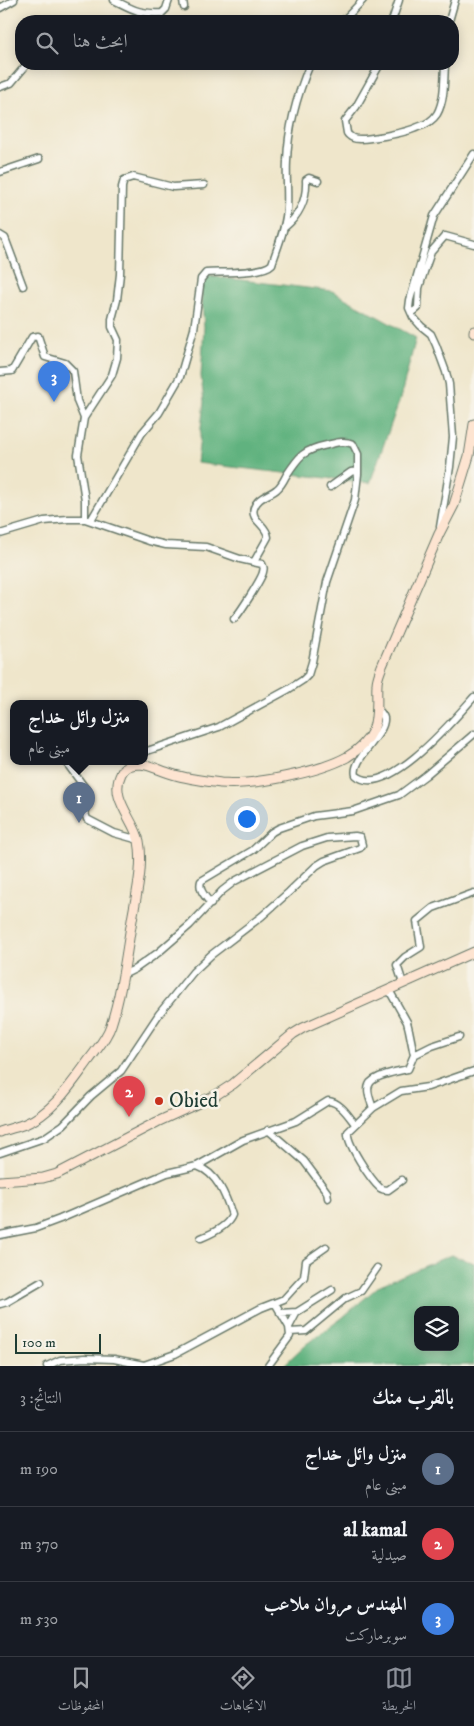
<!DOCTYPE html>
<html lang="ar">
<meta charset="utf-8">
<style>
body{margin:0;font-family:"IM FELL DW Pica",Amiri,serif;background:#20242c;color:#f1f3f6;direction:rtl}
.controls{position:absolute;right:15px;bottom:15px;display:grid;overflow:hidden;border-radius:10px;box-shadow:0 2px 12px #0003}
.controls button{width:45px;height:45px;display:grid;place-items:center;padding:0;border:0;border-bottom:1px solid #363941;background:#171b24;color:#f1f3f6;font:25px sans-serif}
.scale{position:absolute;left:15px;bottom:12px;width:86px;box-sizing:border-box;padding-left:5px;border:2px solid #1f3d34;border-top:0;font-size:14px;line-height:18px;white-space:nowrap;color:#1f3d34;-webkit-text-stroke:4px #f7f3e8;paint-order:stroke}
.you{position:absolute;left:246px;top:818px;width:18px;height:18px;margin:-12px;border:4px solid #fff;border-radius:50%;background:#1a73e8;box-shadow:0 0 0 8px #1a73e833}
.badge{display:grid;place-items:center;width:32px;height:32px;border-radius:50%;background:#8c9099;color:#fff;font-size:16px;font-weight:700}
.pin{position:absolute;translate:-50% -41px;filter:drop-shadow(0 1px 2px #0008)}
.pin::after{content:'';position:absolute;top:26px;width:18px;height:15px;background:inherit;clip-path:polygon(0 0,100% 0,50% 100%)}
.popup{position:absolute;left:10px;top:700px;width:138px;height:65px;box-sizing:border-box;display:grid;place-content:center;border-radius:10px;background:#171b24;filter:drop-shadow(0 1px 4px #0005);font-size:16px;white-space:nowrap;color:#9ea1a6}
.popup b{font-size:19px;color:#f1f3f6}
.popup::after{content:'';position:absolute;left:50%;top:100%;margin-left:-10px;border:10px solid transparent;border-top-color:#171b24}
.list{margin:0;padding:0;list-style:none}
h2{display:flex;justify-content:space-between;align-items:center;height:65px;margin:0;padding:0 20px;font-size:21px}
h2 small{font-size:16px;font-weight:400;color:#9ea1a6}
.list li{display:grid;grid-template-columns:32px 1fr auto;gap:15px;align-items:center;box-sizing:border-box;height:75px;padding:0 20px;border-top:1px solid #363941}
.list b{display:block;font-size:19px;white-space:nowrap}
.list p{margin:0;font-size:16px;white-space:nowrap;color:#9ea1a6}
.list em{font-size:16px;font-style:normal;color:#9ea1a6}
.icon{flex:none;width:28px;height:28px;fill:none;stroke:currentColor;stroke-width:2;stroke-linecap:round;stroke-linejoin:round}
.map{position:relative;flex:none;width:474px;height:1366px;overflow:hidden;direction:ltr}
.search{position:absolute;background:#171b24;box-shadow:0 2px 12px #0003;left:15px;right:15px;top:15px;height:55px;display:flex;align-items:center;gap:12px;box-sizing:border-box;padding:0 18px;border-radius:20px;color:#9ea1a6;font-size:19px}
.sheet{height:290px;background:#171b24}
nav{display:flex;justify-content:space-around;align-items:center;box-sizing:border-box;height:70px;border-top:1px solid #363941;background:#171b24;font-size:14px;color:#9ea1a6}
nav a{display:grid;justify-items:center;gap:2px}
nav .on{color:#8c9099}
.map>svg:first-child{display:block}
</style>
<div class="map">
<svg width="474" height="1366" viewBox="0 0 474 1366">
<rect width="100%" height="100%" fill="#f7f3e8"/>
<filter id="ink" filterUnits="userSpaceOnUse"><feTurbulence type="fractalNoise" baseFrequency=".02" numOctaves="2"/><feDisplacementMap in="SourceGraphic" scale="10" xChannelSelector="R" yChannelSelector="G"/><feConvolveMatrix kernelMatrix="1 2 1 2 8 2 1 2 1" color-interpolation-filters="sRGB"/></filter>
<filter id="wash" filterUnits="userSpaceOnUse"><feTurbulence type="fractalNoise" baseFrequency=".0096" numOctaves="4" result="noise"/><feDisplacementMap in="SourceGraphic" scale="20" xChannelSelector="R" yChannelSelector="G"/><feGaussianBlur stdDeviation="1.12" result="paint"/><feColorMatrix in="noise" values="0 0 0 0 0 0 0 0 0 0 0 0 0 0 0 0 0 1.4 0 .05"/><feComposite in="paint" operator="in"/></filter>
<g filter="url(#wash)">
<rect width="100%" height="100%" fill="#efe6cb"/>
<path fill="#60b27f" stroke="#40785a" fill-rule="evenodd" d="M200 275 332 291 416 338 400 399 370 483 197 463 204 402 201 376 204 327Z
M451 1255 474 1263V1365L283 1366 305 1345 342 1318 380 1285ZM418 1310H455V1347H418Z"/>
</g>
<g filter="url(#ink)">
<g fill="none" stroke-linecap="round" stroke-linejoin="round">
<defs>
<path id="street" d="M114 0C134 10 139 14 162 13L166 9 169 0
M183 0 184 7
M0 8 14 0
M343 21 363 0
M392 21 399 0
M449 21 455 0
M380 64 356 107 345 121 347 133C347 134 352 138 353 138 362 142 408 132 418 127 425 125 433 120 437 114 445 100 444 79 445 64
M0 87 11 83 27 64
M0 172 39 159
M284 228C299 216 307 199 306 180L309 178 318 181
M0 235 5 238 23 286
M412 313 418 308 419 288 424 272 431 252 445 236 474 244
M0 372 12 371 32 337 38 336 45 357 65 363 73 371 77 401 84 418 78 455 85 500V519
M84 418 112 375 117 358 118 340 112 327V319L117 300 120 274 122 187 124 180 133 177 173 187 204 185
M330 487 351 472 357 471
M91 520 142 433 159 413 180 377 194 329 201 279 206 273C221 272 263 274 272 264 278 246 286 227 287 208 288 192 286 177 287 161 288 127 297 95 310 64
M440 527 450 467 453 437 449 384 446 372 436 345 431 334 421 326 413 317 409 308 410 300 434 216 474 154
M0 534 44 521 68 519H85L149 541 166 545 206 547 240 559 262 564C264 568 264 568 263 572 262 578 240 613 234 619
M377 708C379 711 383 714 384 718 386 735 351 759 356 775 385 802 457 716 474 697
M144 752 219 727 289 689 303 680 308 675 312 662 327 582 355 500 358 474V454L353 444C343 440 336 443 327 445 303 450 299 456 286 476 284 480 281 486 277 489 269 496 258 496 254 508 250 520 267 525 268 537L254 562
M66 762 85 788 82 804 87 819 114 833 139 840
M211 904C206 897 198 890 201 881L253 850 272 832 279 828 314 816 353 811 399 795 426 775 474 734
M403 983 397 965 405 957 421 947 417 921 433 908 474 893
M389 990 407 1022 409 1030 414 1055 408 1069C398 1071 372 1076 369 1085 366 1091 371 1102 373 1108L348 1132C346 1143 371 1180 380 1188 383 1190 384 1190 388 1190L402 1180
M414 1055 432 1046 459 1037
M373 1108 401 1091 428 1087 474 1071
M268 1130 304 1161 327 1192 328 1198
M0 1153 44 1138 63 1125 91 1096 121 1071 159 1014 193 972 211 955 262 916 289 892 316 866 324 861 360 848 362 845 360 837 355 836 327 838 302 846 235 881 222 891 190 925 159 952 135 969 123 975
M197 1166C217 1173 226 1196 232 1215 228 1226 211 1234 201 1238
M0 1235 36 1228 60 1219 167 1173 197 1166 243 1140 296 1121 328 1101C340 1102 348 1115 355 1124
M0 1304 7 1302 41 1282
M280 1313 297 1312 332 1290
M289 1327 297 1312
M290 1332 306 1331 346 1298 361 1291 377 1268
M47 1366 60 1360 85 1358 114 1359 144 1365 175 1354 261 1308 284 1299 304 1277 306 1261 326 1247
M268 1366 290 1336 289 1327 275 1303"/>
<path id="secondary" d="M474 331V333
M0 1132C8 1129 17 1127 25 1124 53 1113 72 1083 89 1060 97 1049 107 1038 111 1025 122 991 126 955 132 920 136 896 144 866 139 841 134 819 109 798 121 774 124 766 132 764 140 764 151 765 161 771 172 774 188 779 205 781 221 783 252 786 320 772 347 757 357 751 368 741 373 730 379 715 376 699 377 684 377 678 380 672 382 666L439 534 454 505 469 456 474 424
M0 1181 43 1178 57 1174 157 1122 216 1095 233 1084 293 1034 303 1028 474 952"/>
</defs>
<use href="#street" stroke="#687869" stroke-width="9"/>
<use href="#secondary" stroke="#687869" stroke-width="11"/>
<use href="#street" stroke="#fff" stroke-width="6"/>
<use href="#secondary" stroke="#fde4d1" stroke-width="9"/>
</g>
</g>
<circle fill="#c8321e" stroke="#f7f3e8" stroke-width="2" cx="159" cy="1101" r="5"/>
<g text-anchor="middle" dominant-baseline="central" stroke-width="5" stroke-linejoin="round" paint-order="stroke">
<g font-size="21" fill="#1f3d34" stroke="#f7f3e8" text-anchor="start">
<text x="169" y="1101">Obied</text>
</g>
</g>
</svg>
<div class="controls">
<button><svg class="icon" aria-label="layers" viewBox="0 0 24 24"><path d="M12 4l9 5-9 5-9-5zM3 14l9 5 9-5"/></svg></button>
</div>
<div class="scale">100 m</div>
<div class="you"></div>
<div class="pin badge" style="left:79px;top:823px;background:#5c6f8a">1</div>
<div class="popup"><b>منزل وائل خداج</b>مبنى عام</div>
<div class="pin badge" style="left:129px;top:1117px;background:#e0444e">2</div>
<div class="pin badge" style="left:54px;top:402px;background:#3f7fe0">3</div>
<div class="search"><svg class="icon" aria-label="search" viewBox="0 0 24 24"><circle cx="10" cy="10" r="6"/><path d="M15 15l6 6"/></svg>ابحث هنا</div>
</div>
<section class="sheet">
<h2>بالقرب منك<small>النتائج: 3</small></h2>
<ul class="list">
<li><span class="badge" style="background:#5c6f8a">1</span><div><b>منزل وائل خداج</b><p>مبنى عام</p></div><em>190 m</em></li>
<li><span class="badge" style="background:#e0444e">2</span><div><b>al kamal</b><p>صيدلية</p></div><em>370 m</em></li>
<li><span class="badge" style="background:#3f7fe0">3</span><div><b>المهندس مروان ملاعب</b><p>سوبرماركت</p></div><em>530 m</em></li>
</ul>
</section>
<nav>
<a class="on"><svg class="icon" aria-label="map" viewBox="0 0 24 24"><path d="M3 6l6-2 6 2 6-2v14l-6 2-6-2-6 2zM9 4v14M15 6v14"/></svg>الخريطة</a>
<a><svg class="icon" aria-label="directions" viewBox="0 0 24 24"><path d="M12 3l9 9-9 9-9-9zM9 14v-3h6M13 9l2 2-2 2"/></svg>الاتجاهات</a>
<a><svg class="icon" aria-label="saved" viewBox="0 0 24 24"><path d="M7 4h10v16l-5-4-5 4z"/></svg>المحفوظات</a>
</nav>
